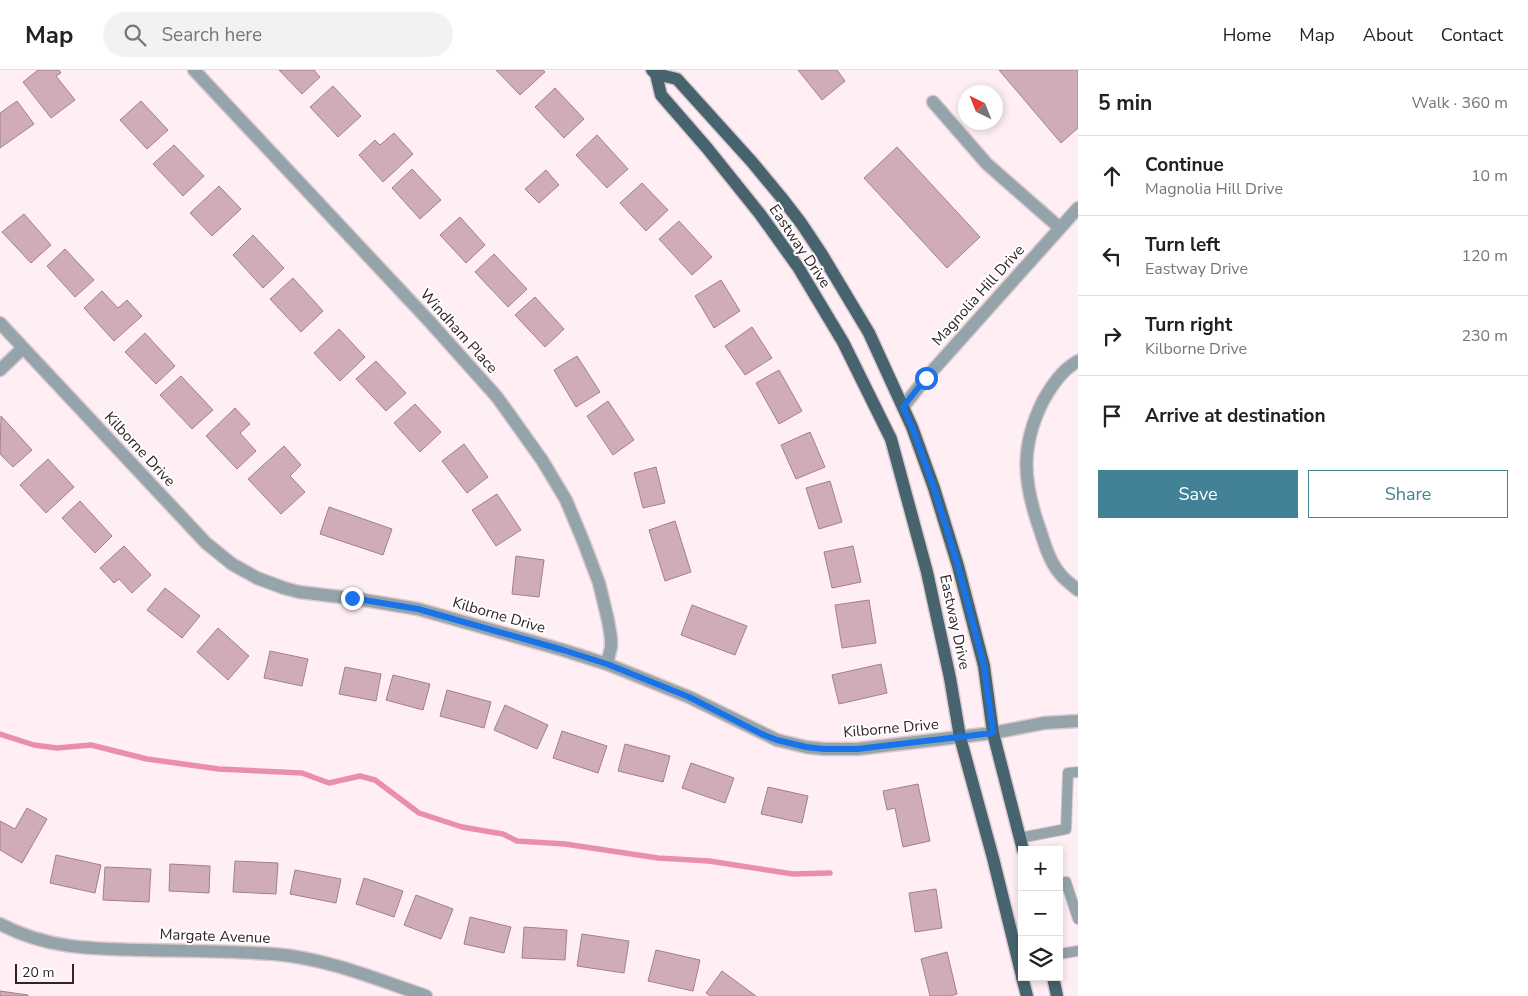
<!DOCTYPE html>
<meta charset="utf-8">
<style>
body{margin:0;font-family:"Nunito Sans",sans-serif;background:#f2f2f2;color:#222}
.controls{position:absolute;right:15px;bottom:15px;display:grid;overflow:hidden;border-radius:0px;box-shadow:0 2px 8px #0003}
.controls button{width:45px;height:45px;display:grid;place-items:center;padding:0;border:0;border-bottom:1px solid #e0e0e0;background:#fff;color:#222;font:25px sans-serif}
.compass{position:absolute;left:958px;top:15px;width:45px;height:45px;border-radius:50%;background:#fff;box-shadow:0 2px 8px #0003;rotate:317deg}
.scale{position:absolute;left:15px;bottom:12px;width:59px;box-sizing:border-box;padding-left:5px;border:2px solid #312328;border-top:0;font-size:14px;line-height:18px;white-space:nowrap;color:#312328;-webkit-text-stroke:4px #fff;paint-order:stroke}
.stop{position:absolute;width:15px;height:15px;margin:-11px;border:4px solid #1a73e8;border-radius:50%;background:#fff}
.stop.end{background:#1a73e8;border-color:#fff;box-shadow:0 1px 5px #0008}
.list{margin:0;padding:0;list-style:none}
h2{display:flex;justify-content:space-between;align-items:center;height:65px;margin:0;padding:0 20px;font-size:21px}
h2 small{font-size:16px;font-weight:400;color:#767676}
.list li{display:grid;grid-template-columns:32px 1fr auto;gap:15px;align-items:center;box-sizing:border-box;height:80px;padding:0 20px;border-top:1px solid #e0e0e0}
.list b{display:block;font-size:19px;white-space:nowrap}
.list p{margin:0;font-size:16px;white-space:nowrap;color:#767676}
.list em{font-size:16px;font-style:normal;color:#767676}
.actions{display:flex;gap:10px;padding:15px 20px}
.actions a{flex:1;padding:11px 0;border:1px solid #438196;border-radius:0px;text-align:center;font-size:18px;color:#438196}
.actions .main{background:#438196;color:#fff}
.icon{flex:none;width:28px;height:28px;fill:none;stroke:currentColor;stroke-width:2;stroke-linecap:round;stroke-linejoin:round}
.map{position:relative;flex:none;width:1078px;height:926px;overflow:hidden}
header{display:flex;align-items:center;gap:30px;box-sizing:border-box;height:70px;padding:0 25px;background:#fff;border-bottom:1px solid #e0e0e0}
header strong{font-size:24px}
nav{display:flex;gap:28px;margin-inline-start:auto;font-size:18px}
.search{width:350px;height:45px;background:#f2f2f2;display:flex;align-items:center;gap:12px;box-sizing:border-box;padding:0 18px;border-radius:28px;color:#767676;font-size:19px}
main{display:flex}
aside{flex:1;background:#fff}
.map>svg:first-child{display:block}
</style>
<header>
<strong>Map</strong>
<div class="search"><svg class="icon" aria-label="search" viewBox="0 0 24 24"><circle cx="10" cy="10" r="6"/><path d="M15 15l6 6"/></svg>Search here</div>
<nav><a>Home</a><a>Map</a><a>About</a><a>Contact</a></nav>
</header>
<main>
<div class="map">
<svg width="1078" height="926" viewBox="0 0 1078 926">
<rect width="100%" height="100%" fill="#ffeff4"/>
<g fill="none" stroke-linecap="round" stroke-linejoin="round">
<path stroke="#ea8eae" stroke-width="5.5" d="M0 664 34 675 57 678 91 675 147 689 219 699 302 703 329 713 360 706 375 710 419 743 462 757 503 764 517 771 565 774 658 788 709 791 793 804 830 803"/>
</g>
<path fill="#d0acb7" stroke="#a2808a" d="M38 0H59L61 3 56 6 75 30 51 48 23 12Z
M279 0H314L320 7 302 24Z
M496 0H543L545 2 520 25Z
M798 0H837L845 11 822 30Z
M999 0H1078V58L1061 73Z
M333 16 361 46 338 67 310 37Z
M555 18 584 49 564 68 535 37Z
M17 31 34 54 0 78V43Z
M141 31 168 60 147 79 120 50Z
M394 63 413 84 383 112 359 85 375 70 380 75Z
M597 65 628 99 607 118 576 85Z
M174 75 204 106 183 126 153 94Z
M897 77 980 167 947 198 864 108Z
M412 99 441 130 420 149 392 118Z
M546 100 559 115 539 133 525 119Z
M642 113 668 140 646 161 620 133Z
M219 116 241 139 212 166 190 143Z
M24 144 51 175 31 193 2 162Z
M460 147 485 175 466 193 440 165Z
M679 151 712 187 692 205 659 169Z
M253 165 284 198 263 218 233 185Z
M65 179 94 210 75 227 47 196Z
M494 184 527 219 508 237 475 202Z
M293 208 323 241 301 262 270 229Z
M721 210 740 241 714 258 695 226Z
M102 221 118 238 127 230 142 246 114 271 84 238Z
M535 227 564 259 545 277 515 245Z
M752 257 772 288 745 305 725 276Z
M339 259 365 287 340 311 314 283Z
M145 263 175 296 156 314 125 282Z
M577 286 600 322 576 337 554 300Z
M376 291 406 323 386 341 356 309Z
M779 300 802 341 779 354 756 313Z
M181 306 213 340 192 359 160 325Z
M608 331 634 370 613 385 587 346Z
M415 334 441 362 420 382 394 353Z
M235 338 250 354 240 363 256 381 237 399 206 366Z
M1 346 32 380 13 397 0 384Z
M810 362 825 397 796 409 781 375Z
M464 374 488 407 467 423 442 391Z
M284 376 301 395 290 406 305 422 281 444 248 409Z
M48 389 74 417 46 443 20 415Z
M656 397 665 433 643 438 634 403Z
M830 411 842 452 819 459 806 418Z
M497 424 521 460 496 476 472 440Z
M80 431 112 466 95 483 62 448Z
M329 437 392 459 383 485 320 464Z
M675 451 691 502 665 511 649 460Z
M124 476 151 505 132 523 119 509 114 513 100 498Z
M853 476 861 512 832 518 824 482Z
M516 486 544 490 539 527 512 524Z
M165 518 200 546 182 568 147 540Z
M869 530 876 573 842 578 835 535Z
M692 535 747 556 735 585 681 565Z
M218 558 249 586 228 610 197 582Z
M270 581 308 589 302 616 264 608Z
M881 594 887 623 839 634 832 605Z
M345 597 381 604 376 631 339 624Z
M393 605 430 614 423 640 386 630Z
M447 620 491 632 484 658 440 646Z
M505 635 548 655 537 679 494 660Z
M562 661 607 676 598 703 553 688Z
M625 674 670 686 663 712 618 701Z
M691 693 734 708 725 733 682 718Z
M918 714 930 771 903 777 895 738 887 740 883 721Z
M768 717 808 726 802 753 761 744Z
M27 738 47 749 22 793 0 780V751L15 759Z
M56 785 101 795 95 823 50 813Z
M235 791 278 793 276 824 233 822Z
M170 794 210 796 209 823 169 821Z
M105 797 151 799 149 832 103 830Z
M295 800 341 809 336 833 290 824Z
M364 808 403 821 394 847 356 834Z
M936 819 942 858 915 862 909 823Z
M416 825 453 839 441 869 404 855Z
M470 847 511 857 504 883 464 874Z
M524 857 567 860 565 890 522 888Z
M582 864 629 871 624 903 577 896Z
M656 880 700 890 693 921 648 911Z
M947 882 957 924 950 926H930L921 889Z
M722 901 756 926H710L706 923Z
M0 921 28 925V926H0Z"/>
<g fill="none" stroke-linecap="round" stroke-linejoin="round">
<defs>
<path id="service" d="M1020 768 1066 759 1068 703 1078 702
M1059 813 1066 812 1078 849
M1059 884 1078 881"/>
<path id="minor" d="M194 0 430 252 497 327 542 390 566 430 584 473 599 513 608 550 611 568V577L607 594
M933 32 987 94 1060 158
M0 253 206 473 232 494 257 508 284 518 299 522 358 529 418 539 563 580 607 594 689 627 777 670 806 677 824 679H857L993 663
M1078 291C1062 300 1052 315 1043 331 1020 377 1023 412 1040 460 1045 475 1050 493 1061 505 1066 511 1072 515 1078 520
M0 300 23 278
M903 337 926 308 1078 138
M0 854C48 879 91 879 144 880 187 881 230 881 273 884 326 888 376 909 426 926"/>
<path id="tertiary" d="M993 663 1044 653 1078 651"/>
<path id="primary" d="M652 0 656 4 661 25 707 78 760 144 798 197 843 272 891 369 927 502 950 608 960 667 993 788 1022 906
M656 4 677 9 752 92 781 127 801 153 821 183 869 263 912 357 934 418 958 496 984 596 993 663 1023 780
M1022 907 1027 926
M1053 907 1057 926"/>
</defs>
<use href="#service" stroke="#dacacf" stroke-width="12"/>
<use href="#minor" stroke="#dacacf" stroke-width="15"/>
<use href="#tertiary" stroke="#dacacf" stroke-width="15"/>
<use href="#primary" stroke="#dacacf" stroke-width="15"/>
<use href="#service" stroke="#95a4ab" stroke-width="10"/>
<use href="#minor" stroke="#95a4ab" stroke-width="12"/>
<use href="#tertiary" stroke="#95a4ab" stroke-width="12"/>
<use href="#primary" stroke="#46636e" stroke-width="12"/>
</g>
<g fill="none" stroke-linecap="round" stroke-linejoin="round">
<path stroke="#1a73e8" stroke-width="6" d="M352 528 418 539 563 580 607 594 689 627 764 665 777 670 806 677 824 679H857L993 663 984 596 958 496 934 418 912 357 903 337 926 308"/>
</g>
<g text-anchor="middle" dominant-baseline="central" stroke-width="4" stroke-linejoin="round" paint-order="stroke">
<g font-size="15" fill="#312328" stroke="#fff">
<text transform="translate(800 176) rotate(56)">Eastway Drive</text>
<text transform="translate(978 225) rotate(-48)">Magnolia Hill Drive</text>
<text transform="translate(459 261) rotate(48)">Windham Place</text>
<text transform="translate(140 379) rotate(47)">Kilborne Drive</text>
<text transform="translate(499 545) rotate(16)">Kilborne Drive</text>
<text transform="translate(955 552) rotate(78)">Eastway Drive</text>
<text transform="translate(891 658) rotate(-5)">Kilborne Drive</text>
<text transform="translate(215 866) rotate(2)">Margate Avenue</text>
</g>
</g>
</svg>
<div class="controls">
<button>+</button>
<button>−</button>
<button><svg class="icon" aria-label="layers" viewBox="0 0 24 24"><path d="M12 4l9 5-9 5-9-5zM3 14l9 5 9-5"/></svg></button>
</div>
<svg class="compass" viewBox="-18 -18 36 36"><path d="M0-13l5 13h-10z" fill="#e53935"/><path d="M0 13l5-13h-10z" fill="#767676"/></svg>
<div class="scale">20 m</div>
<div class="stop" style="left:926px;top:308px"></div>
<div class="stop end" style="left:352px;top:528px"></div>
</div>
<aside>
<h2>5 min<small>Walk · 360 m</small></h2>
<ul class="list">
<li><svg class="icon" aria-label="ahead" viewBox="0 0 24 24"><path d="M12 20V5M6 11l6-6 6 6"/></svg><div><b>Continue</b><p>Magnolia Hill Drive</p></div><em>10 m</em></li>
<li><svg class="icon" aria-label="left" viewBox="0 0 24 24"><path d="M17 20v-9H6M10 6l-5 5 5 5"/></svg><div><b>Turn left</b><p>Eastway Drive</p></div><em>120 m</em></li>
<li><svg class="icon" aria-label="right" viewBox="0 0 24 24"><path d="M7 20v-9h11M14 6l5 5-5 5"/></svg><div><b>Turn right</b><p>Kilborne Drive</p></div><em>230 m</em></li>
<li><svg class="icon" aria-label="arrive" viewBox="0 0 24 24"><path d="M6 21V4h12l-3 4 3 4H6"/></svg><div><b>Arrive at destination</b></div></li>
</ul>
<div class="actions"><a class="main">Save</a><a>Share</a></div>
</aside>
</main>
